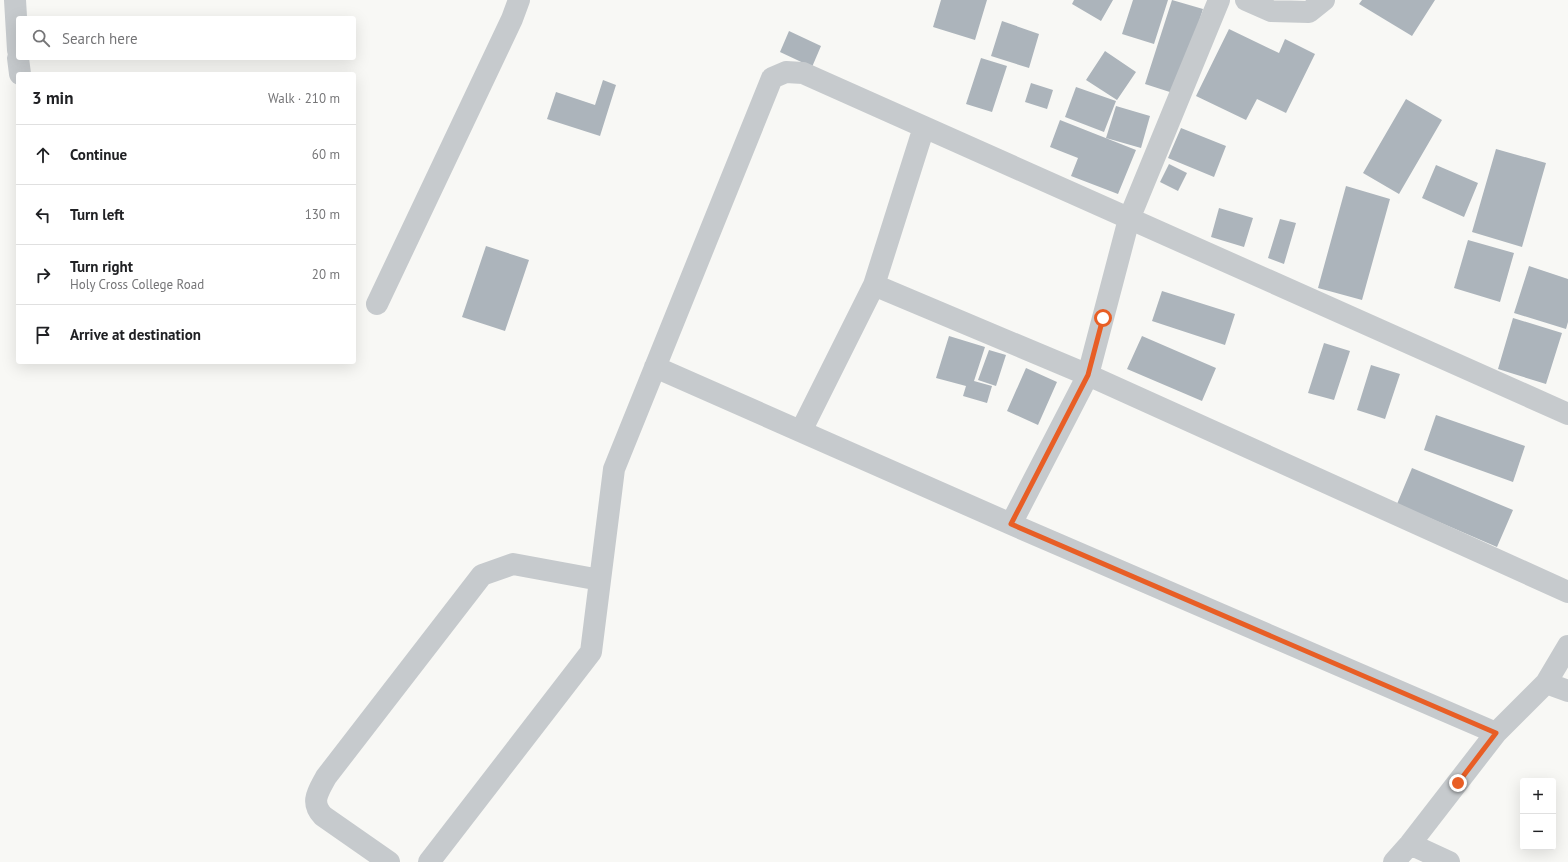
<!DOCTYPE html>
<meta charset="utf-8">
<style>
body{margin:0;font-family:"PT Sans",sans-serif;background:#f2f2f2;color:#202124}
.controls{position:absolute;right:12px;bottom:12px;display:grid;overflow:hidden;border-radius:4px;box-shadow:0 4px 16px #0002}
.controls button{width:36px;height:36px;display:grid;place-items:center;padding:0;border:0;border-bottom:1px solid #e0e0e0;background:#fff;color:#202124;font:20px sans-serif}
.stop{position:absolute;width:12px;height:12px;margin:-9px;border:3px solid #e85e25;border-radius:50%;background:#fff}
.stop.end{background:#e85e25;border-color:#fff;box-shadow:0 1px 4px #0008}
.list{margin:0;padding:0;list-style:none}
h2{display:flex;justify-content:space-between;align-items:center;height:52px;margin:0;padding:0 16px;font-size:17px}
h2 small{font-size:13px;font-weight:400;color:#757577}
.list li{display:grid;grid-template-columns:26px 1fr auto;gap:12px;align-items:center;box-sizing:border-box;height:60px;padding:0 16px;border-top:1px solid #e0e0e0}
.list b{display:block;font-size:15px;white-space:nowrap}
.list p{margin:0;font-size:13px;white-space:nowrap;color:#757577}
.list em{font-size:13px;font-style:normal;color:#757577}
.icon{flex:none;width:22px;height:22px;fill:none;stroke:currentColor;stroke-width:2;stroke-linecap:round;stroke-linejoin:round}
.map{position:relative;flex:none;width:1568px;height:862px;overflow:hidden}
.search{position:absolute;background:#fff;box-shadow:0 4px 16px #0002;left:16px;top:16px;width:340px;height:44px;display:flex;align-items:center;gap:10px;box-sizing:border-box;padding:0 14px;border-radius:4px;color:#757577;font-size:15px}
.panel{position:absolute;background:#fff;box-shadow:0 4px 16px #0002;left:16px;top:72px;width:340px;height:292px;border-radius:4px}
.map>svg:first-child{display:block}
</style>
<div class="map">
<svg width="1568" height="862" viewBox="0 0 1568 862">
<rect width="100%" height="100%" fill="#f8f8f5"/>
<path fill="#acb4bb" d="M941 0H987L975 40 933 27Z
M1074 0H1113L1101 21 1072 4Z
M1133 0H1168L1154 44 1122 34Z
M1172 0 1203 9 1176 94 1145 84Z
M1362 0H1435L1412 36 1359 4Z
M1002 21 1039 34 1029 68 991 56Z
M1229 29 1279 53 1285 39 1315 54 1286 113 1257 99 1246 120 1196 96Z
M789 31 821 46 812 67 780 52Z
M1105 51 1136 72 1117 100 1086 80Z
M981 58 1007 66 992 112 966 104Z
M603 80 616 85 600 136 547 119 556 92 595 105Z
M1031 83 1053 90 1047 109 1025 102Z
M1076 87 1116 101 1104 132 1065 117Z
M1406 99 1442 120 1399 194 1363 173Z
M1116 106 1150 116 1141 148 1106 138Z
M1060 120 1136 150 1118 194 1071 176 1078 158 1050 147Z
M1181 128 1226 146 1214 177 1168 158Z
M1496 149 1546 163 1522 247 1472 232Z
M1169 164 1187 173 1178 191 1160 182Z
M1436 165 1478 183 1464 217 1422 198Z
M1346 186 1390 199 1362 300 1318 288Z
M1219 208 1253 218 1244 247 1211 237Z
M1280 219 1296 223 1284 264 1268 258Z
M1468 240 1514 253 1500 302 1454 288Z
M486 246 529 260 505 331 462 317Z
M1529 266 1568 279V322L1566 329 1514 313Z
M1162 291 1235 314 1225 345 1152 321Z
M1513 318 1562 333 1546 384 1498 369Z
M949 336 985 347 974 381 992 386 987 403 963 396 966 386 936 378Z
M1142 336 1216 368 1202 401 1127 369Z
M1324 343 1350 351 1334 400 1308 393Z
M989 350 1006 355 996 386 978 380Z
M1371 365 1400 374 1385 419 1357 410Z
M1026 368 1057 382 1038 425 1007 411Z
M1436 415 1525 446 1513 482 1424 450Z
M1412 468 1513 510 1497 547 1397 504Z"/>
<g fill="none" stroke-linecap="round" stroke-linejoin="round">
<path stroke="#c6cacd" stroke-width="22" d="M15 0 18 50
M1246 0 1271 11 1309 12 1324 0
M18 58 20 74
M874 285 1088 375 1568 592
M377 304 512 19 519 0
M655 367 1011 524 1496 733
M801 431 874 285 924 127
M1011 524 1088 375 1129 219 1219 0
M1546 683 1568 691
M1410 844 1449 862
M389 862 323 816C310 802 318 792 326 777L482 575 513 564 600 580
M429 862 591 652 614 469 772 78 786 72 803 73 1568 414
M1394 862 1410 844 1496 733 1546 683 1568 646"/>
</g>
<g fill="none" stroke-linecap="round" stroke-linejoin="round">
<path stroke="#e85e25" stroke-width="5" d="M1103 318 1088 375 1011 524 1496 733 1458 783"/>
</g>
</svg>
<div class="controls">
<button>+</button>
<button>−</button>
</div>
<div class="stop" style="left:1103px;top:318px"></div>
<div class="stop end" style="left:1458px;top:783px"></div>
<div class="search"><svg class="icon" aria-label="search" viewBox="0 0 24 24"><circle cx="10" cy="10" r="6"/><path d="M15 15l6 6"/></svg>Search here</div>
<section class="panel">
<h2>3 min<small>Walk · 210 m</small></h2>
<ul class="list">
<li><svg class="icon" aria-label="ahead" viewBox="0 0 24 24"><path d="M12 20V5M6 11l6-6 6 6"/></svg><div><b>Continue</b></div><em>60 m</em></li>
<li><svg class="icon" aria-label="left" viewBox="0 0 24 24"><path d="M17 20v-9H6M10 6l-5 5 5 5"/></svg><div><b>Turn left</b></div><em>130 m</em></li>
<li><svg class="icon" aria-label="right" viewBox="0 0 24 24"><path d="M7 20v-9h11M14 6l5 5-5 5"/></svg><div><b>Turn right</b><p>Holy Cross College Road</p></div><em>20 m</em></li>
<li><svg class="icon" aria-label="arrive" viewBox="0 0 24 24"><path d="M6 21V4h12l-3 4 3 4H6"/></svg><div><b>Arrive at destination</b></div></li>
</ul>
</section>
</div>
